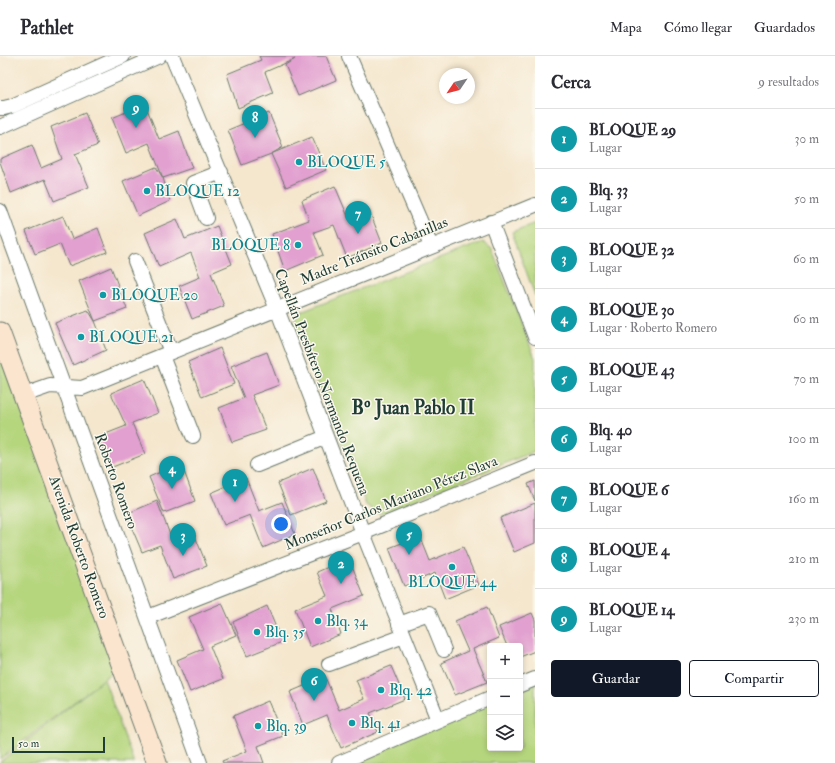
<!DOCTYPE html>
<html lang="es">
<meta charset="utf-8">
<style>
body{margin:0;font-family:"IM FELL Double Pica",serif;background:#f2f2f3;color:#2b2b33}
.controls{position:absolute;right:12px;bottom:12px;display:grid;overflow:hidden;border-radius:4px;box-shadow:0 2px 6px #0003}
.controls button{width:36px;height:36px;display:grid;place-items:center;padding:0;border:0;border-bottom:1px solid #e1e1e2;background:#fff;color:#2b2b33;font:20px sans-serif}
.compass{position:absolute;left:439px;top:12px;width:36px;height:36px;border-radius:50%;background:#fff;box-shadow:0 2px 6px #0003;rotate:235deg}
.scale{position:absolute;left:12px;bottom:10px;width:93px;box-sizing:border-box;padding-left:4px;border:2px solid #1f3d34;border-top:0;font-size:11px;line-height:14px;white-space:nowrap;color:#1f3d34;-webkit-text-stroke:3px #fbf7ec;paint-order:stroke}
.you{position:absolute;left:281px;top:468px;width:14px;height:14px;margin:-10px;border:3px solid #fff;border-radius:50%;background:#1a73e8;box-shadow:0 0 0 6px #1a73e833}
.badge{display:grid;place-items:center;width:26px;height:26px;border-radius:50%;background:#111827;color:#fff;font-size:13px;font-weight:700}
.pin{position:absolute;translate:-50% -33px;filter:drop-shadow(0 1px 2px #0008)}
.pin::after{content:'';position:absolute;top:21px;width:14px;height:12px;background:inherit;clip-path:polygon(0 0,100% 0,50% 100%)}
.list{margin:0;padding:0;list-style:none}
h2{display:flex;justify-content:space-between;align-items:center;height:52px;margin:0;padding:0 16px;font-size:17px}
h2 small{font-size:13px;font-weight:400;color:#7c7c81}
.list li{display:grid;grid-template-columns:26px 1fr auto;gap:12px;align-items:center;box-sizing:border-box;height:60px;padding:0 16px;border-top:1px solid #e1e1e2}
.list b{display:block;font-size:15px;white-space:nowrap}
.list p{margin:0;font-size:13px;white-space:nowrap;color:#7c7c81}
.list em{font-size:13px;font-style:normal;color:#7c7c81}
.actions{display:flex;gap:8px;padding:12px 16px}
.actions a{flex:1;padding:9px 0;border:1px solid #111827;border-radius:4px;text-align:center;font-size:14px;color:#111827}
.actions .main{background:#111827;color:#fff}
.icon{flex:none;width:22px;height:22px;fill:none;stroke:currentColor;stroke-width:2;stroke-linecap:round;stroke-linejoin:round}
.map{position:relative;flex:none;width:535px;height:707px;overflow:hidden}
header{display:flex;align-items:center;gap:24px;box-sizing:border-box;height:56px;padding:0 20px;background:#fff;border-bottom:1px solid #e1e1e2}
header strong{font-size:19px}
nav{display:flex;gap:22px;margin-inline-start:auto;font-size:14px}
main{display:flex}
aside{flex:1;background:#fff}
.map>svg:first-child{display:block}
</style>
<header>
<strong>Pathlet</strong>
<nav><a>Mapa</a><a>Cómo llegar</a><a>Guardados</a></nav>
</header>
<main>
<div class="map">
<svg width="535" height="707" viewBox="0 0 535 707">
<rect width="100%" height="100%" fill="#fbf7ec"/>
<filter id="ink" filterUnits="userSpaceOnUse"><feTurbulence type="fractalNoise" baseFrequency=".025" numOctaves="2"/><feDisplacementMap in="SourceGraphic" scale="8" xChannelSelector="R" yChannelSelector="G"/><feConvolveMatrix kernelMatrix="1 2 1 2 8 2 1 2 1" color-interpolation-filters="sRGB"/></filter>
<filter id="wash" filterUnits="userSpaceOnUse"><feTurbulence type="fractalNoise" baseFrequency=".012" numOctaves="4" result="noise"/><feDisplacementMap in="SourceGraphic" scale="16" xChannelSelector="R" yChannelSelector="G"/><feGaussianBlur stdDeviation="0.9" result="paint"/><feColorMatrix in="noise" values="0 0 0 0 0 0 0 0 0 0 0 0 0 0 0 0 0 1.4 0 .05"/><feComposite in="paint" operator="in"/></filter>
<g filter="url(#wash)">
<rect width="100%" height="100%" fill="#f5e7ce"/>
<path fill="#b6d67e" stroke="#6a8a59" d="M535 167V240L512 176Z
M483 186 492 193 535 302V395L380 458 366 449 294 268 298 257Z
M0 293 118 612 0 703Z
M104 623 134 707H0V706Z
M535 626V707H346L490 646V692H520V633Z"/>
<g id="blocks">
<path fill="#e2a0d0" d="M259 0H299L300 1 303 0H326L336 24 298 40 285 9 295 3 265 16 273 37 238 52 227 18 261 4Z
M145 48 159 83 179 75 192 112 163 122 170 145 138 160 123 125 156 111 163 122 149 87 126 97 112 62Z
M85 57 98 89 75 98 89 131 54 145 45 123 11 137 0 106V103L32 89 41 112 62 103 51 71Z
M269 57 283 91 271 98 242 109 228 74Z
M312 81 326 114 286 131 271 98Z
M335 130 349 163 369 154 382 187 347 202 334 169 314 176 323 199 285 215 272 178 309 164 302 144Z
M63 160 72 183 98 172 107 196 69 210 60 188 35 198 26 175Z
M177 163 185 183 217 170 232 208 211 217 224 250 192 263 179 230 200 221 191 197 159 211 145 177Z
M111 211 127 253 95 265 79 225Z
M88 254 95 265 106 294 73 309 55 267Z
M220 292 234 328 202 341 188 306Z
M267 296 279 329 252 339 266 374 232 386 219 352 244 342 231 310Z
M144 323 158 357 132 367 145 398 110 412 98 381 126 370 111 337Z
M181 407 195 445 164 457 149 421Z
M313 412 326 445 291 459 278 427Z
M246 422 259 455 282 446 295 478 263 492 250 459 224 469 211 437Z
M535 425V445L528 428Z
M157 445 172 484 193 475 207 510 173 523 160 489 142 496 126 458Z
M535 447V487L514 496 500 462Z
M420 480 430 505 463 491 479 529 445 543 435 517 404 530 389 492Z
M349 502 364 540 332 553 341 578 310 591 295 553 327 540 317 516Z
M222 547 236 579 210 590 223 623 190 636 177 604 203 593 189 561Z
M267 550 282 586 247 600 233 566Z
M487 551 499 582 473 593 487 626 455 639 441 607 468 595 455 565Z
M532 557 535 564V595L520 601V590H507L499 571Z
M391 610 405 643 370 657 378 676 341 692 327 659 303 669 290 636 325 621 339 654 364 643 356 624Z
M268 645 283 680 258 690 264 707H223L222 705 247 695 233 660Z"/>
</g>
</g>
<g filter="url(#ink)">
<use href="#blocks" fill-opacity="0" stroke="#6a786a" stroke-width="1"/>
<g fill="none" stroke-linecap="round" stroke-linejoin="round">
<defs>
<path id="minor" d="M172 0 277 253 363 477 438 664
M349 0 431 190
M0 52H4L12 50 123 0
M0 71 159 0
M0 155 200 707
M206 162 193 127 221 116
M491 166 535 281
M135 205 171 296
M162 300 193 380
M24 339 50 330 82 332 535 149
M257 409 326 381
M148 561 363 477 535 407
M399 568 429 557 444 594
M329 608 404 580
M520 629 535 623
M339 707 490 642"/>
<path id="secondary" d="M0 276 157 707"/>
</defs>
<use href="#minor" stroke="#6a786a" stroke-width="16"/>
<use href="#secondary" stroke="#6a786a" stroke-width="21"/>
<use href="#minor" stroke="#fff" stroke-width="14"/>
<use href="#secondary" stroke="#fbe5cf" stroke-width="19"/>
</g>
</g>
<g fill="#0f9aa8" stroke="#fbf7ec" stroke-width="1.5">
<circle cx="299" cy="106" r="4"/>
<circle cx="147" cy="135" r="4"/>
<circle cx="298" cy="189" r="4"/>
<circle cx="103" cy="239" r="4"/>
<circle cx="81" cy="281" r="4"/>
<circle cx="452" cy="511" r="4"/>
<circle cx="318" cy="565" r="4"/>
<circle cx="257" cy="576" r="4"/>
<circle cx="381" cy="634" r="4"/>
<circle cx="352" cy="667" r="4"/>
<circle cx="258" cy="670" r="4"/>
</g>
<g text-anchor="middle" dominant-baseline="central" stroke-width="3" stroke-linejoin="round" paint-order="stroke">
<g font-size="15" fill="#0d838f" stroke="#fbf7ec" text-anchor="start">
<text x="307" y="106">BLOQUE 5</text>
<text x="155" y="135">BLOQUE 12</text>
<text x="290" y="189" text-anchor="end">BLOQUE 8</text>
<text x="111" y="239">BLOQUE 20</text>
<text x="89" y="281">BLOQUE 21</text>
<text x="452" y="526" text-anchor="middle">BLOQUE 44</text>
<text x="326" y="565">Blq. 34</text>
<text x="265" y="576">Blq. 35</text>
<text x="389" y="634">Blq. 42</text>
<text x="360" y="667">Blq. 41</text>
<text x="266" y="670">Blq. 39</text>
</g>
<g font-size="15" fill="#1f3d34" stroke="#fbf7ec">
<text transform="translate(374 195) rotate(-22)">Madre Tránsito Cabanillas</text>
<text transform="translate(322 326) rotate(69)">Capellán Presbítero Normando Requena</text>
<text transform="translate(116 425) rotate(70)">Roberto Romero</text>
<text transform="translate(391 447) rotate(-22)">Monseñor Carlos Mariano Pérez Slava</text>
<text transform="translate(79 491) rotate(70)">Avenida Roberto Romero</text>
</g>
<g font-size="19" font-weight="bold" fill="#1f3d34" stroke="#fbf7ec">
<text x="413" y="352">Bº Juan Pablo II</text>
</g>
</g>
</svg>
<div class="controls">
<button>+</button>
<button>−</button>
<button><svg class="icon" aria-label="layers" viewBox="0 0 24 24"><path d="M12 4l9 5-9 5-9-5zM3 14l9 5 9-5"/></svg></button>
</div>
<svg class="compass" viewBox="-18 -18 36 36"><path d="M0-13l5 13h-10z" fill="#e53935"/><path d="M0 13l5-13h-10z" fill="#7c7c81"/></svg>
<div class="scale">50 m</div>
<div class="you"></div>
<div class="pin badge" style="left:235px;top:446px;background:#0f9aa8">1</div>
<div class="pin badge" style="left:341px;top:528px;background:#0f9aa8">2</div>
<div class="pin badge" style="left:183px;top:500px;background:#0f9aa8">3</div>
<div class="pin badge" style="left:172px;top:433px;background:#0f9aa8">4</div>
<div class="pin badge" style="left:409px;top:499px;background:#0f9aa8">5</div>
<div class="pin badge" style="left:314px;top:645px;background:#0f9aa8">6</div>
<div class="pin badge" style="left:358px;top:178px;background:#0f9aa8">7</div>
<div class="pin badge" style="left:255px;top:82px;background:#0f9aa8">8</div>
<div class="pin badge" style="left:136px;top:72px;background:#0f9aa8">9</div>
</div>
<aside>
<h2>Cerca<small>9 resultados</small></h2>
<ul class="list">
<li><span class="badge" style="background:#0f9aa8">1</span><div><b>BLOQUE 29</b><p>Lugar</p></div><em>30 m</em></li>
<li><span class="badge" style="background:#0f9aa8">2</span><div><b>Blq. 33</b><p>Lugar</p></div><em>50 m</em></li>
<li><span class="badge" style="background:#0f9aa8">3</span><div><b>BLOQUE 32</b><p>Lugar</p></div><em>60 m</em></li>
<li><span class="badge" style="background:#0f9aa8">4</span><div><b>BLOQUE 30</b><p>Lugar · Roberto Romero</p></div><em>60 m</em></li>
<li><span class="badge" style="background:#0f9aa8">5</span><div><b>BLOQUE 43</b><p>Lugar</p></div><em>70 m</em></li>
<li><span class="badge" style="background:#0f9aa8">6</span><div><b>Blq. 40</b><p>Lugar</p></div><em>100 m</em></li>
<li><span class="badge" style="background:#0f9aa8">7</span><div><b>BLOQUE 6</b><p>Lugar</p></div><em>160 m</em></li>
<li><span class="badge" style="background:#0f9aa8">8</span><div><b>BLOQUE 4</b><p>Lugar</p></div><em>210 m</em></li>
<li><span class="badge" style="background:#0f9aa8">9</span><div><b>BLOQUE 14</b><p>Lugar</p></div><em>230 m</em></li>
</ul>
<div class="actions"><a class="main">Guardar</a><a>Compartir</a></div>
</aside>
</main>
